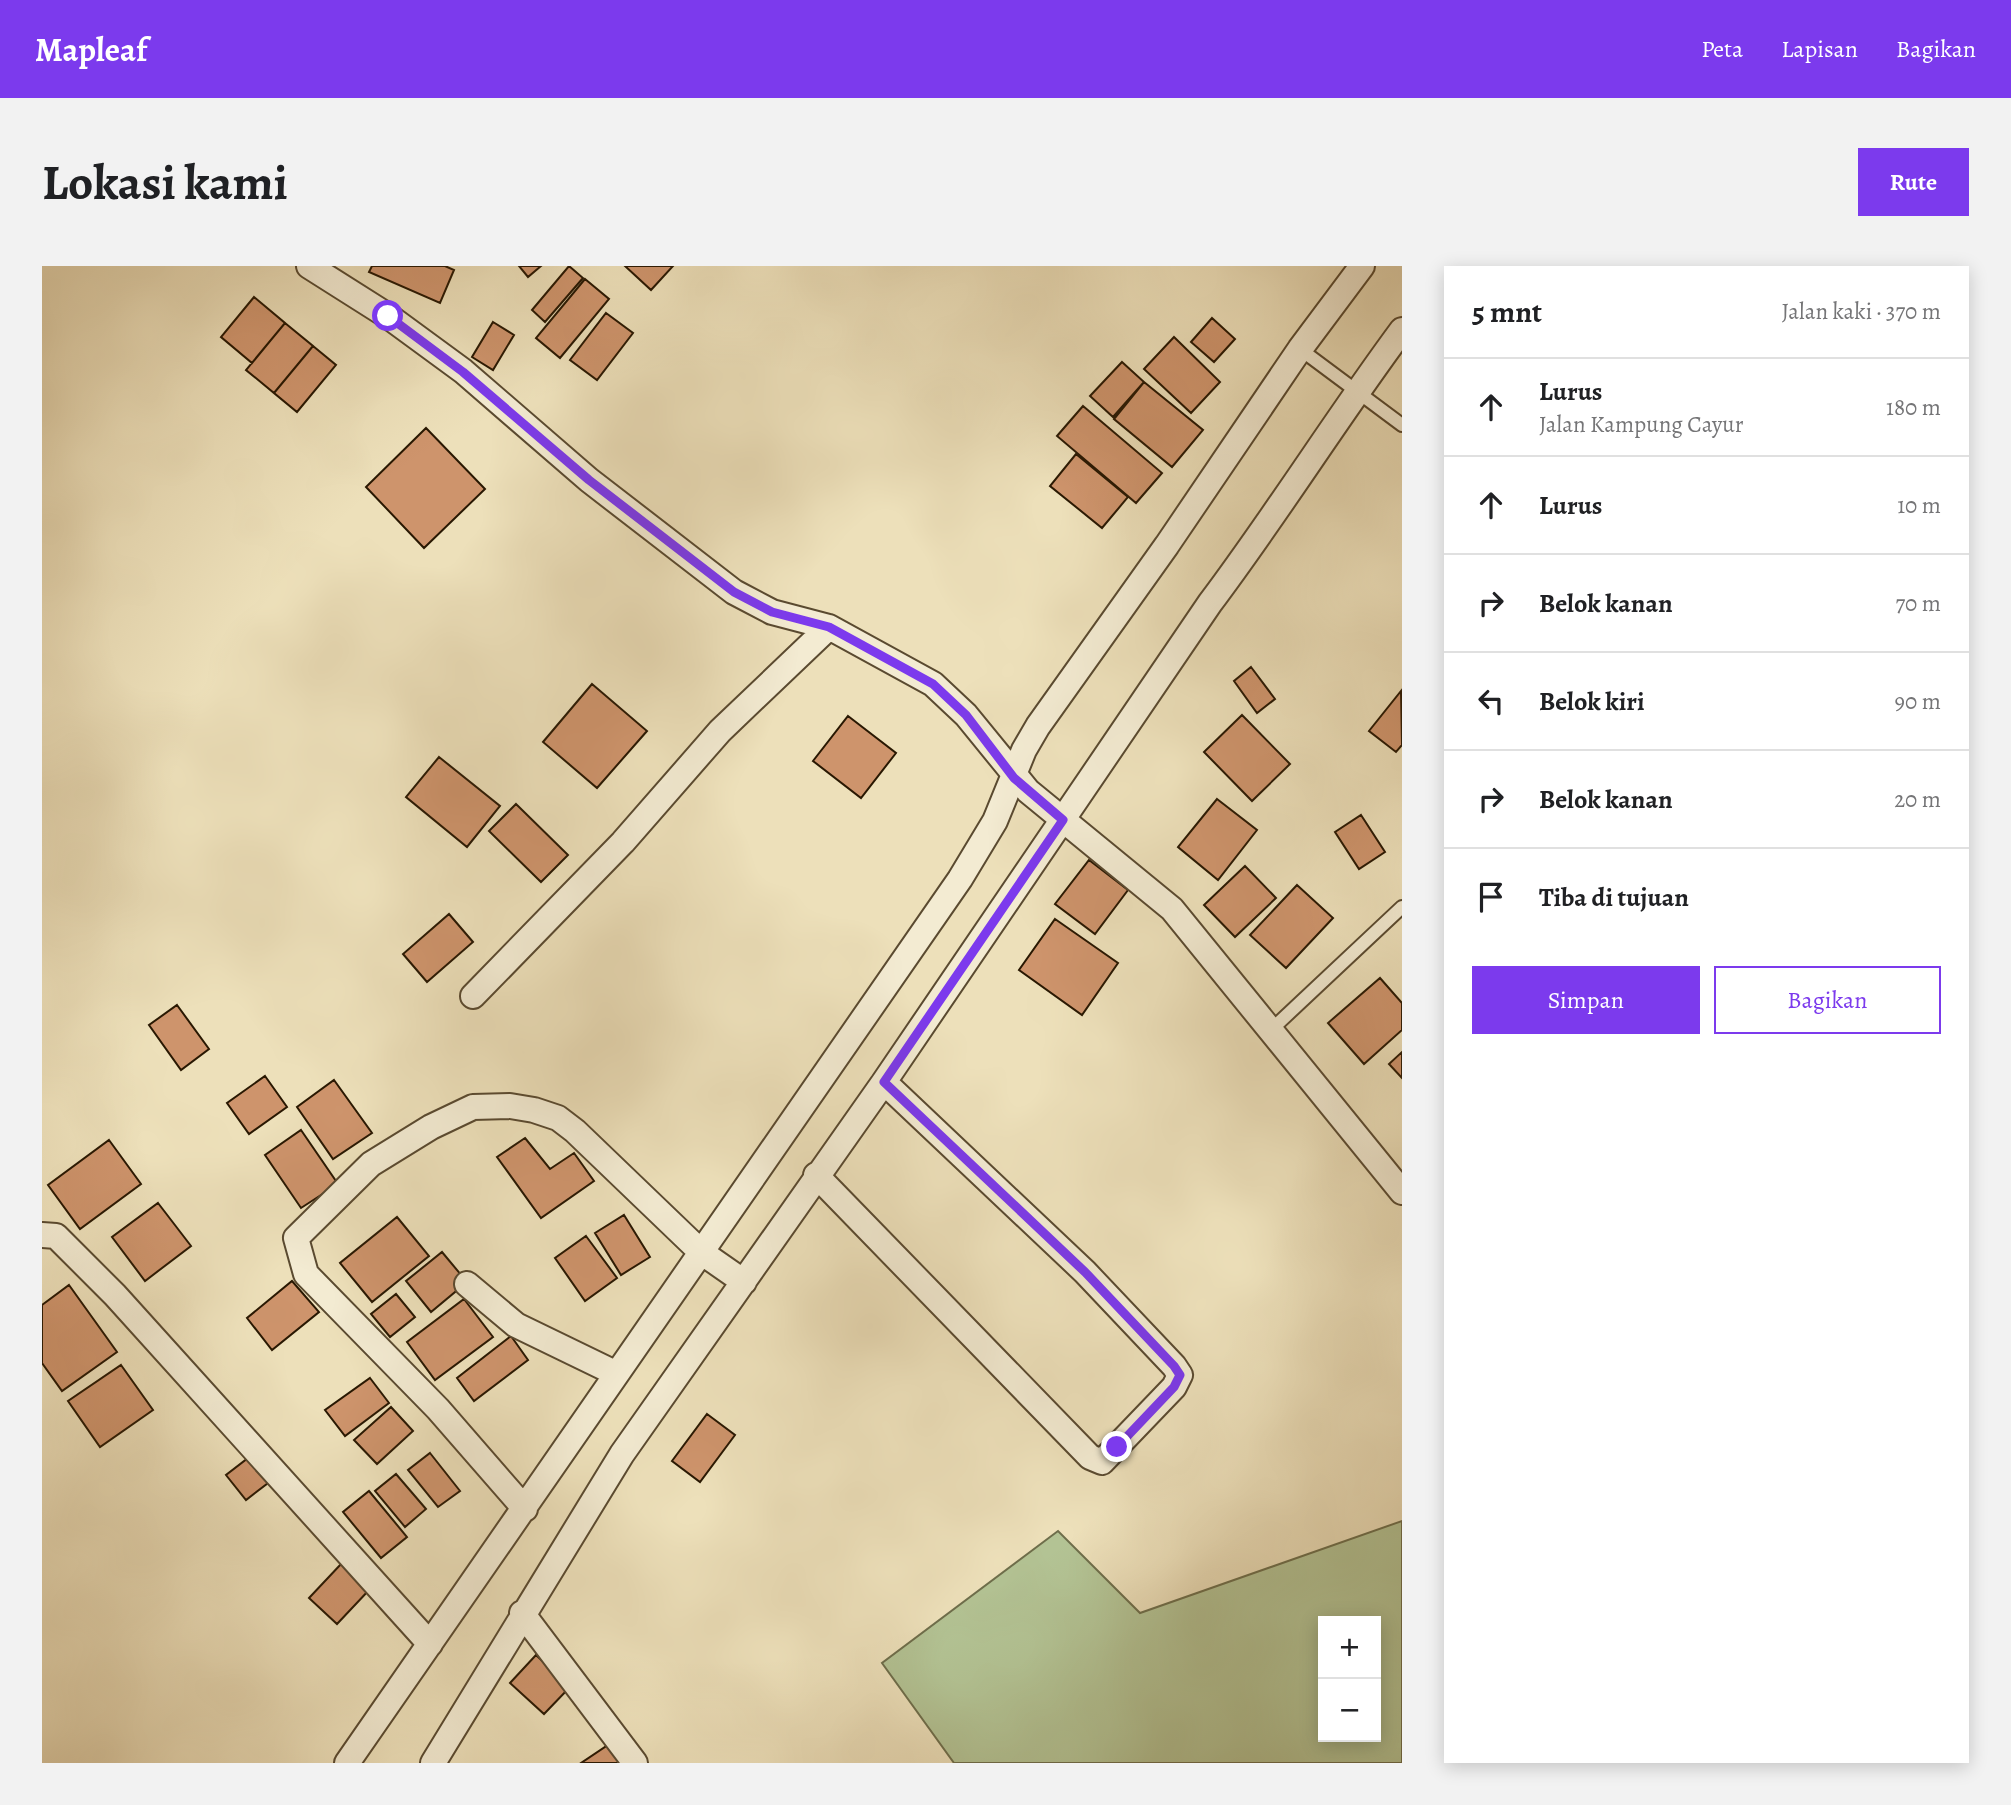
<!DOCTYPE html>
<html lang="id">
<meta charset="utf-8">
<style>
body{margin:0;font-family:Alegreya,serif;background:#f2f2f2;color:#202124}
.controls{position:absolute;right:21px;bottom:21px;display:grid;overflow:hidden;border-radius:0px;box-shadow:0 4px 18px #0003}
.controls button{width:63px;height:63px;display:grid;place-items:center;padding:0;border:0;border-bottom:2px solid #e0e0e0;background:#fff;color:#202124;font:35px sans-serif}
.stop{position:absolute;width:21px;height:21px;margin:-16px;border:5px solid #7c3aed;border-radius:50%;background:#fff}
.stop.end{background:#7c3aed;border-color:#fff;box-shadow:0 2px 7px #0008}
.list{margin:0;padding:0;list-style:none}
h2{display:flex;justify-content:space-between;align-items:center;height:91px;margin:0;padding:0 28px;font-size:30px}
h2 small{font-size:23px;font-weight:400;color:#757577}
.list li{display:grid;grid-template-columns:46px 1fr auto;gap:21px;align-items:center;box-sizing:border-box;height:98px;padding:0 28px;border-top:2px solid #e0e0e0}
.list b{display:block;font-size:26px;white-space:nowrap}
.list p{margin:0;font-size:23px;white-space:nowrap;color:#757577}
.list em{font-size:23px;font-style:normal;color:#757577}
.actions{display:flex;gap:14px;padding:21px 28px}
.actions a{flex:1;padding:16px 0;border:2px solid #7c3aed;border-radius:0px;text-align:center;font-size:24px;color:#7c3aed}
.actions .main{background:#7c3aed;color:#fff}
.icon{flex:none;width:38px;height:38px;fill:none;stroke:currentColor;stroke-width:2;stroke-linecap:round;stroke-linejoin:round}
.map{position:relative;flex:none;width:1360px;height:1497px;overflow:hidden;border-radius:0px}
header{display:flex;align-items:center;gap:42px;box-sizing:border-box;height:98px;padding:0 35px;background:#7c3aed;color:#fff}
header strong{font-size:33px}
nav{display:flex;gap:38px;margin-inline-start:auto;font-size:24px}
.intro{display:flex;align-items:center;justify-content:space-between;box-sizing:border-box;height:168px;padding:0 42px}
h1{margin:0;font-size:49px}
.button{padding:18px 32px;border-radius:0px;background:#7c3aed;color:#fff;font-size:24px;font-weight:700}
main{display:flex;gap:42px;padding:0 42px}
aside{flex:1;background:#fff;border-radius:0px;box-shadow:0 4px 18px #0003}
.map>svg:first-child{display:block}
</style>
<header>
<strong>Mapleaf</strong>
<nav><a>Peta</a><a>Lapisan</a><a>Bagikan</a></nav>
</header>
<div class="intro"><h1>Lokasi kami</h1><a class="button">Rute</a></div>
<main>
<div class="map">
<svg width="1360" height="1497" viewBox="0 0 1360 1497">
<rect width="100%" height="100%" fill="#ede0ba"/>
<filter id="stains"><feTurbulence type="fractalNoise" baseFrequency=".00286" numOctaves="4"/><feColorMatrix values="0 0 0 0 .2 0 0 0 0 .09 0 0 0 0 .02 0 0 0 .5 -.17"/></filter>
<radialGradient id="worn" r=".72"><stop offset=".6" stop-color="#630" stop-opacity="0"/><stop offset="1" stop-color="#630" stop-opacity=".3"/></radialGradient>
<path fill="#b3c394" stroke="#6e6e4b" stroke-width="2" fill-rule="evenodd" d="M1360 1255V1497H912L840 1397 1016 1265 1098 1347ZM1281 1355H1334V1471H1281Z"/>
<path fill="#ce946c" stroke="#291802" stroke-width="2" d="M330 0H403L412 4 398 37 327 6Z
M477 0H499L486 11Z
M527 0 541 12 503 56 490 44Z
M583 0H631L609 24Z
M543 13 567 33 518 92 494 72Z
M212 31 243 57 210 97 179 71Z
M564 47 591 67 555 114 528 94Z
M1170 52 1193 73 1172 96 1149 76Z
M451 56 472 69 451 104 430 91Z
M243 57 271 80 232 127 204 104Z
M1132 71 1178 116 1149 147 1102 103Z
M271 80 294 99 255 146 232 127Z
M1080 96 1102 116 1071 151 1048 130Z
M1102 116 1161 164 1130 201 1072 153Z
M1041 140 1120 207 1094 237 1015 170Z
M384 162 443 223 382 282 324 221Z
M1034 188 1086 231 1060 262 1008 220Z
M1209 401 1233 433 1215 447 1192 415Z
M550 418 605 465 555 522 501 476Z
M1359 425 1360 479 1354 486 1327 465Z
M1200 449 1248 498 1210 535 1162 486Z
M806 450 854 487 819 532 771 495Z
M397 491 458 540 425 581 364 531Z
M1175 533 1215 564 1176 614 1136 581Z
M474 538 526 589 499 616 447 565Z
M1319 549 1343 586 1317 603 1293 566Z
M1047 594 1086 624 1053 668 1013 638Z
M1203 600 1234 632 1193 671 1162 639Z
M1255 619 1291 652 1244 702 1208 669Z
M407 648 431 676 385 716 361 688Z
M1013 653 1076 697 1040 749 977 704Z
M1338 712 1360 737V764L1322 798 1286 757Z
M135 739 167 783 139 804 107 759Z
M1360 786V812L1347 798Z
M223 810 245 841 207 868 185 837Z
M292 814 330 867 291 893 255 841Z
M259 864 296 918 259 942 223 889Z
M483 872 508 903 532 887 552 915 499 952 455 891Z
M67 874 99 918 38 963 6 919Z
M116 937 149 980 103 1015 70 971Z
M582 949 608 991 579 1009 553 967Z
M355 951 387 990 330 1036 298 997Z
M544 970 575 1012 543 1035 513 992Z
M400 986 425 1016 389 1046 364 1015Z
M250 1015 277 1046 230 1084 205 1052Z
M27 1019 75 1086 20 1125 0 1097V1039Z
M354 1028 373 1051 348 1071 329 1048Z
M422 1033 451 1071 393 1114 365 1076Z
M469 1070 486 1094 432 1135 415 1112Z
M79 1099 111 1144 58 1181 26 1135Z
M328 1112 347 1137 303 1170 283 1144Z
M349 1141 371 1165 335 1198 312 1174Z
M665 1148 693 1169 658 1216 630 1195Z
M388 1187 418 1225 396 1241 366 1204Z
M210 1189 230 1214 204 1234 184 1209Z
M354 1208 384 1243 363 1261 333 1225Z
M327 1225 365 1271 339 1292 301 1246Z
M300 1297 328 1323 295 1358 267 1332Z
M494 1389 528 1421 502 1448 468 1417Z
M569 1477 582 1497H539Z"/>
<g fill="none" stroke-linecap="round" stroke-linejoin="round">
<defs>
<path id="lane" d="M1258 83 1360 159
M1230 763 1360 641"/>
<path id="street" d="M267 0 346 50 421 105 547 214 692 326 730 346 787 361 891 418 924 449 986 525 1130 643 1360 926
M431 730 581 576 678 465 787 361
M774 909 1048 1191 1060 1196 1132 1121 1138 1109 1132 1100 1043 1006 842 816
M0 969 14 970 73 1029 388 1378
M425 1018 474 1059 573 1107
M483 1243 396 1143 264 1008 254 972 329 898 389 861 431 841 468 840 492 844 516 852 533 865 659 986 702 1016
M480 1347 593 1497
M305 1497 918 613 953 555 982 484 996 460 1125 279 1258 83 1320 0
M391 1497 580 1188 842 816 1168 337C1235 248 1294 153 1360 64"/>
</defs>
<use href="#lane" stroke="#5a4a30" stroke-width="16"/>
<use href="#street" stroke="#5a4a30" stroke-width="28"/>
<use href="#lane" stroke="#f3ebd2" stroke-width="12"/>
<use href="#street" stroke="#f3ebd2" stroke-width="24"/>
</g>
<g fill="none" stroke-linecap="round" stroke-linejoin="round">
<path stroke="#7c3aed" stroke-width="9" d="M346 50 421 106 547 214 692 326 730 346 787 361 891 418 924 449 972 512 1021 554 842 816 1043 1006 1132 1100 1138 1109 1132 1121 1075 1181"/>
</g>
<rect width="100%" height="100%" filter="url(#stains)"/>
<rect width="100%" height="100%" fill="url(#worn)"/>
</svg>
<div class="controls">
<button>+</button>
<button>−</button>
</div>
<div class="stop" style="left:346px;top:50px"></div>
<div class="stop end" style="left:1075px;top:1181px"></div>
</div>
<aside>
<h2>5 mnt<small>Jalan kaki · 370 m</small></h2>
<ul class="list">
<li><svg class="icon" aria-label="ahead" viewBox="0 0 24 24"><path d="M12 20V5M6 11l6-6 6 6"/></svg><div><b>Lurus</b><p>Jalan Kampung Cayur</p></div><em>180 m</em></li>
<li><svg class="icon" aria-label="ahead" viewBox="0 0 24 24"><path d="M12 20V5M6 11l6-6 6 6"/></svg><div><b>Lurus</b></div><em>10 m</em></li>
<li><svg class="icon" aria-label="right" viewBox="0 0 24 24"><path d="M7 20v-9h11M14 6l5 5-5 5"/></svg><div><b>Belok kanan</b></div><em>70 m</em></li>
<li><svg class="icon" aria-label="left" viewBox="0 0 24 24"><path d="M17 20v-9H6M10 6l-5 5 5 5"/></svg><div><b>Belok kiri</b></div><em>90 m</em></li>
<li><svg class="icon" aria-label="right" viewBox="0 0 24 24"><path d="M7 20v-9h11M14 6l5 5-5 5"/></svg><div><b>Belok kanan</b></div><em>20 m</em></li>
<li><svg class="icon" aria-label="arrive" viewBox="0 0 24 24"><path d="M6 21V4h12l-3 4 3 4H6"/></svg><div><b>Tiba di tujuan</b></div></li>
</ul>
<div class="actions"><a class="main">Simpan</a><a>Bagikan</a></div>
</aside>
</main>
